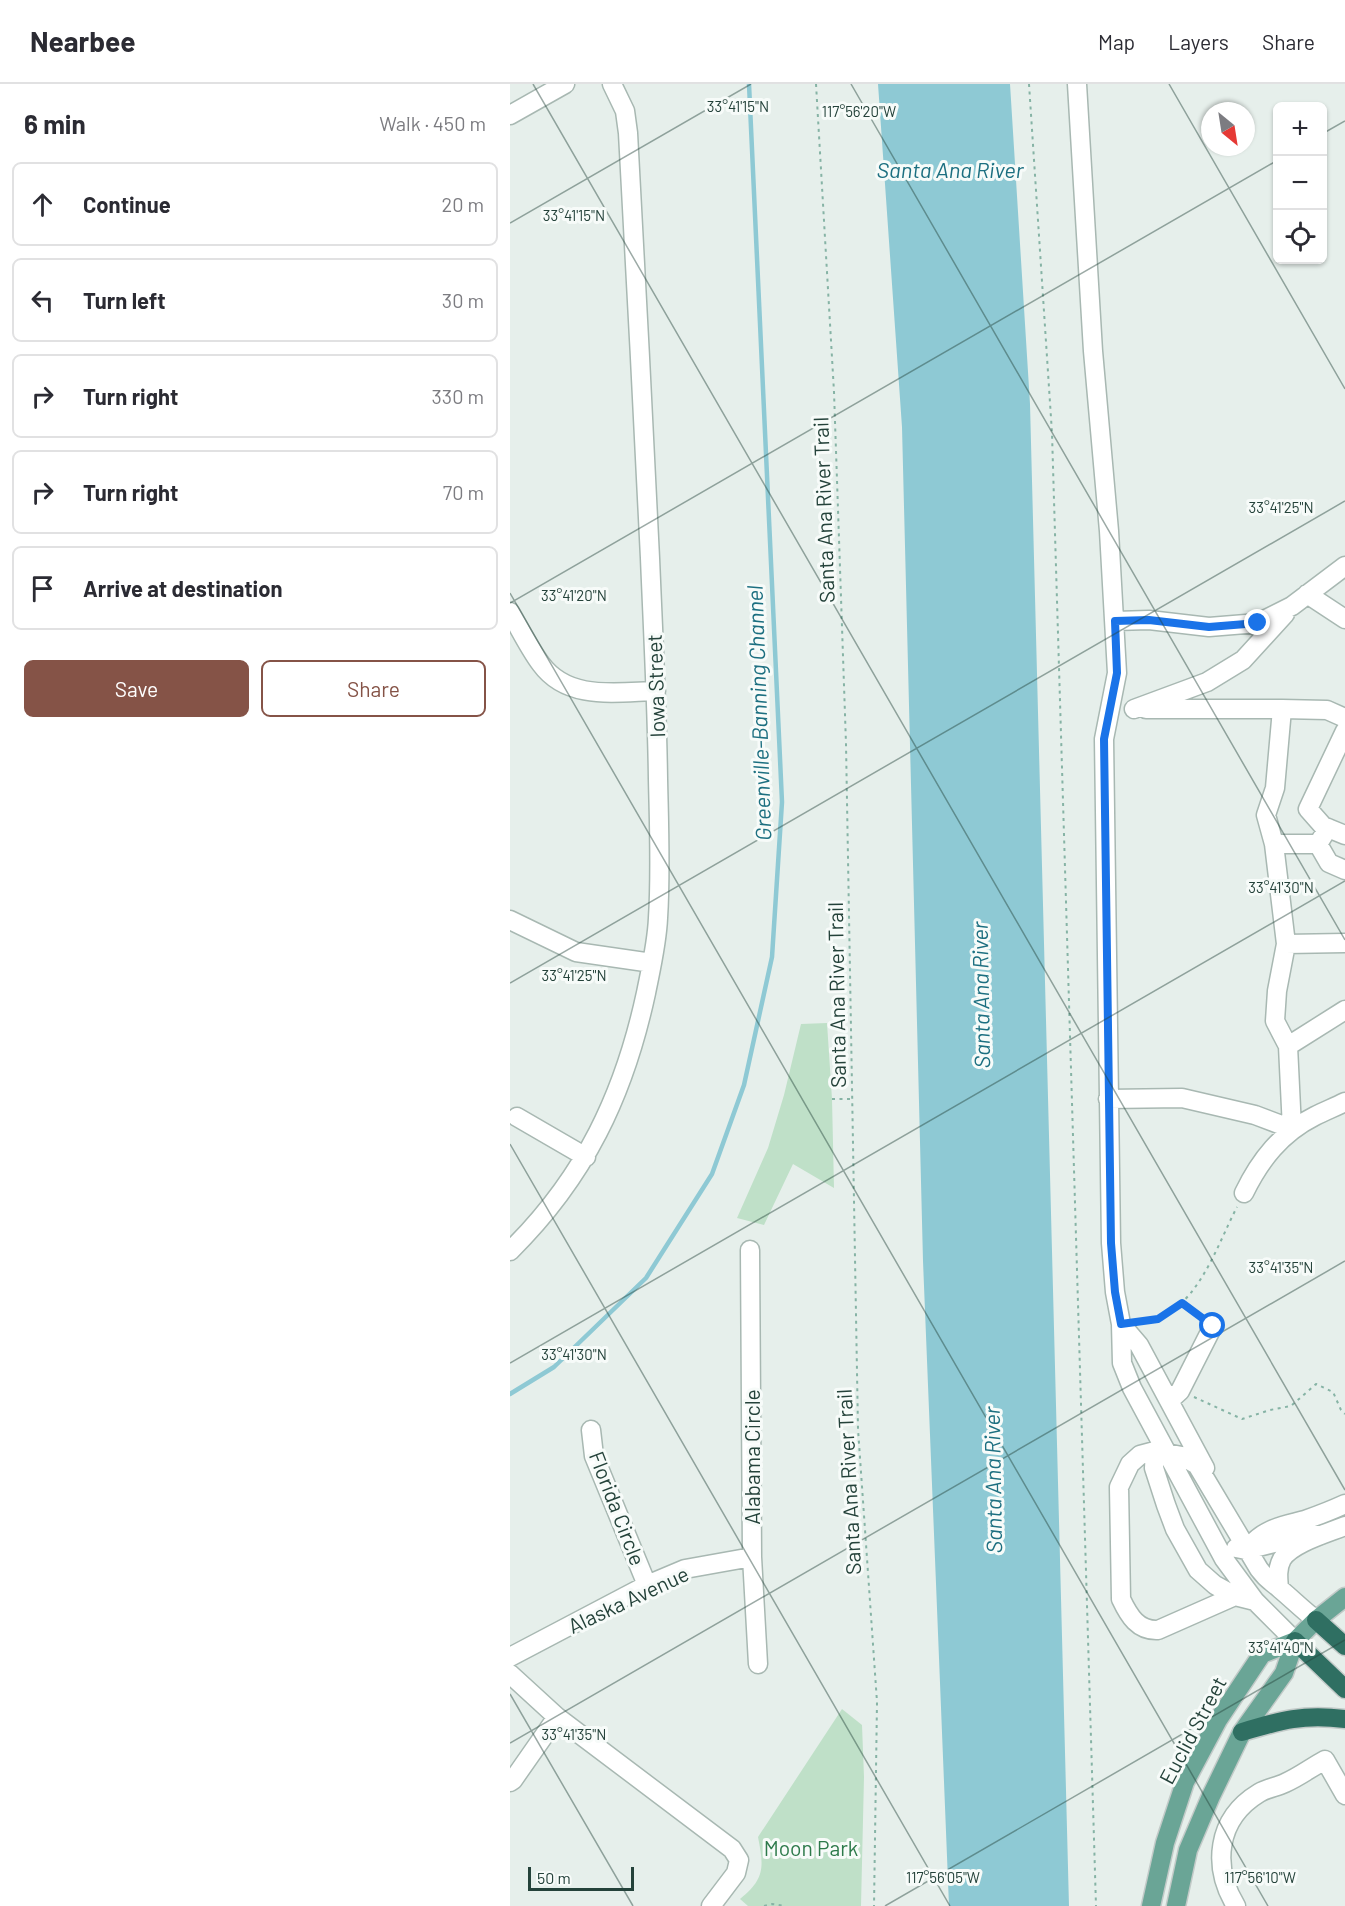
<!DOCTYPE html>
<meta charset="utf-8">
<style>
body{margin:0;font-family:Barlow,sans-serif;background:#f2f2f3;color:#2b2b33}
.controls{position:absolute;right:18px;top:18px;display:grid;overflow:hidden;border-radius:9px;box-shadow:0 2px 4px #0004}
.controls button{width:54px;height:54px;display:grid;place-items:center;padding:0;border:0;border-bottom:2px solid #e1e1e2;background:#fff;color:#2b2b33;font:30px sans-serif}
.compass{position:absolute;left:691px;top:18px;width:54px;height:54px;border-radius:50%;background:#fff;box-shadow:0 2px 4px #0004;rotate:150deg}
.scale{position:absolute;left:18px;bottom:15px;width:106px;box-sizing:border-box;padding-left:6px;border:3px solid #24423a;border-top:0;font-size:16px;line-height:21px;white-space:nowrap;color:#24423a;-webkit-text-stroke:4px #f7fbf9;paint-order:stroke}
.stop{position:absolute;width:18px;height:18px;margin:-14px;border:4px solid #1a73e8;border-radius:50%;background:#fff}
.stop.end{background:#1a73e8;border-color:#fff;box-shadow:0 2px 6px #0008}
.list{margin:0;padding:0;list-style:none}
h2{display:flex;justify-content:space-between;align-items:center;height:78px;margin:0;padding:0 24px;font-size:26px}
h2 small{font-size:20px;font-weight:400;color:#7c7c81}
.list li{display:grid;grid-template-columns:39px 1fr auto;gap:18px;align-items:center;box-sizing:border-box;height:84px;margin:0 12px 12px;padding:0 12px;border:2px solid #e1e1e2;border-radius:9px}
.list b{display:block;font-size:22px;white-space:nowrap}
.list em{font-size:20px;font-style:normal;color:#7c7c81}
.actions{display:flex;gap:12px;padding:18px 24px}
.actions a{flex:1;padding:14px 0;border:2px solid #855347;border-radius:9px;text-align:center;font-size:21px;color:#855347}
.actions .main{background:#855347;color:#fff}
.icon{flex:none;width:33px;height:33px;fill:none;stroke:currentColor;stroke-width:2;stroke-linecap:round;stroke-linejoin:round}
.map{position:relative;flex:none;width:835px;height:1822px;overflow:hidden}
header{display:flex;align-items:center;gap:36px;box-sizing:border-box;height:84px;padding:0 30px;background:#fff;border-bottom:2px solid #e1e1e2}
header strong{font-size:28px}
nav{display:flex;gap:33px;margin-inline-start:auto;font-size:21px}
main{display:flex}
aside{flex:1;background:#fff}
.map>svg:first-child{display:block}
</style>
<header>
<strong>Nearbee</strong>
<nav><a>Map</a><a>Layers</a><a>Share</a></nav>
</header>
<main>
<aside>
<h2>6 min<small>Walk · 450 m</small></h2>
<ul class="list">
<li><svg class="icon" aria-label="ahead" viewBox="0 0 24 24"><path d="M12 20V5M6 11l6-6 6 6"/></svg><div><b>Continue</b></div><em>20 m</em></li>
<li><svg class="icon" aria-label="left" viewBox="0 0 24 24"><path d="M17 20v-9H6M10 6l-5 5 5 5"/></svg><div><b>Turn left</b></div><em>30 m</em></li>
<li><svg class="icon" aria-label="right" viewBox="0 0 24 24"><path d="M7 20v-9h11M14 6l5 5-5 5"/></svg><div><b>Turn right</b></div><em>330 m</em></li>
<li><svg class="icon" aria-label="right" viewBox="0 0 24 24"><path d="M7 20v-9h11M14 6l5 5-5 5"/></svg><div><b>Turn right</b></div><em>70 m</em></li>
<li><svg class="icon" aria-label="arrive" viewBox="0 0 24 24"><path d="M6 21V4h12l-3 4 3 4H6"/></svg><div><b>Arrive at destination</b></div></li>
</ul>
<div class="actions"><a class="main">Save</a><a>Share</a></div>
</aside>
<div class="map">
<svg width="835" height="1822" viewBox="0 0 835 1822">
<rect width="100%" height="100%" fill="#e6efeb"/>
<path fill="#bfe0c8" d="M317 939 322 1015 324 1104 283 1080 254 1141 227 1134 258 1064 274 1011 291 940Z
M332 1625 352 1641 354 1693 351 1822H238L230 1815C255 1795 254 1783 248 1753Z"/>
<path fill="#8ec9d4" d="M368 0H500L520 320 559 1822H439L413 1177 392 343Z"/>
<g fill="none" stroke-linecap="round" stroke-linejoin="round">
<path stroke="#8ec9d4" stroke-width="4.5" d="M0 1310 44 1283 136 1194 202 1090 234 1001 262 873 272 718 239 0"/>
<defs>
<path id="minor" d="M567 0 583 267 599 447 607 589 594 655 601 1159 605 1208 611 1240 612 1279 622 1304 714 1475 745 1517
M0 31 55 0
M797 510 835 535
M0 528C10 545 19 564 31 580 58 617 106 608 146 607
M605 537 639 536 699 543 748 539 782 522 835 482
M624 625 697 598 733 576 775 530
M636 625H772
M835 647 798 725 813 742 835 751
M764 760 756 731 765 704 772 625 817 626 835 634
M808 760 819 779 835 786
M0 836 66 868 142 879
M776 860 835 859
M778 962 835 926
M598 1015 672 1014 745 1031 782 1045 778 962 765 937 767 907 776 860 764 760H808L818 744
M7 1033 76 1073
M734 1109C750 1076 771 1049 805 1032 815 1027 825 1023 835 1018
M240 1166 242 1473 248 1580
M0 1167C75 1093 114 1011 136 909 141 884 147 859 148 834 151 788 149 741 148 695 147 621 143 547 140 474 133 332 126 191 118 49L115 27 102 0
M611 1240 629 1261 695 1384
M659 1317 670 1307 703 1242
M81 1346 84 1372 137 1501
M645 1367 644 1384 656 1421 665 1445 688 1486 705 1501 725 1512 745 1517 785 1557
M740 1462C755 1444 773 1442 795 1436 809 1431 822 1426 835 1420
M726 1464 736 1466 797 1451H811
M769 1504C768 1494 767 1484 772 1475 782 1459 818 1449 835 1442
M725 1512 648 1546C628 1547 619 1532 611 1515L609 1403 620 1380 630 1371 645 1367 672 1372 687 1381 749 1485C757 1496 761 1497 770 1505 782 1515 793 1526 806 1536
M0 1573 137 1501 175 1485 242 1473
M0 1590 47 1633 222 1765 229 1776 226 1789 201 1822
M0 1698 3 1696 47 1633
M726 1822C702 1783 706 1735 749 1709 757 1704 767 1703 775 1699 789 1693 802 1683 815 1676L835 1711"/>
<path id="major" d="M641 1822 655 1759 675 1698 708 1636 752 1570 785 1557 806 1536 835 1513
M666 1822 678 1766 701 1712 732 1648 774 1589 785 1557"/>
<path id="highway" d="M806 1536 835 1562
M785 1557 835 1605
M732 1648C772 1636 793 1630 835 1635"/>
</defs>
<use href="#minor" stroke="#a8b8b2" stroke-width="21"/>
<use href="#major" stroke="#c2cac8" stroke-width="21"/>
<use href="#highway" stroke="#c2cac8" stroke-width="21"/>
<path stroke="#86b3a5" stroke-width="2" stroke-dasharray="3 4.5" stroke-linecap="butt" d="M306 0 324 308 336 660 348 1345 367 1618 364 1822
M519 0 542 349 586 1822
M322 1015H342
M672 1219 691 1233
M630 1238C685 1234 705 1165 727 1123
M684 1313 732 1335 760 1326 781 1322 806 1300 823 1308 831 1326 835 1330
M254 1822 262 1820 275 1822"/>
<use href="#minor" stroke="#fff" stroke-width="18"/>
<use href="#major" stroke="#6aa596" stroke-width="18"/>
<use href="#highway" stroke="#2f6f62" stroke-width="18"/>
</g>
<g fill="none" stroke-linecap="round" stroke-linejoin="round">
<path stroke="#1a73e8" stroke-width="8" d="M703 1242 672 1219 648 1235 611 1240 605 1208 601 1159 594 655 607 589 605 537 639 536 699 543 748 539"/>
</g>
<path fill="none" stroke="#24423a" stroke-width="1.5" stroke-opacity="0.45" d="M23 0 835 1406M341 0 835 856M659 0 835 305M812 50 835 37M0 139 241 0M0 509 758 1822M0 519 768 76M0 899 835 417M0 1060 440 1822M0 1279 835 797M0 1610 123 1822M0 1659 835 1177M375 1822 835 1556"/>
<g text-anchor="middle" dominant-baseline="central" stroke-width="6" stroke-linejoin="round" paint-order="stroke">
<g font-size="21" fill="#24423a" stroke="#f7fbf9">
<text transform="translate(313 426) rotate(-92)">Santa Ana River Trail</text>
<text transform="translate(145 602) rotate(-92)">Iowa Street</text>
<text transform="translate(326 911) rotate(-91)">Santa Ana River Trail</text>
<text transform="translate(241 1373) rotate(-90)">Alabama Circle</text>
<text transform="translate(338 1398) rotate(-93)">Santa Ana River Trail</text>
<text transform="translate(108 1424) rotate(69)">Florida Circle</text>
<text transform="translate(118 1515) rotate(-25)">Alaska Avenue</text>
<text transform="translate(682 1646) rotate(-62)">Euclid Street</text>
</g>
<g font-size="21" fill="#2d7a4b" stroke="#f7fbf9">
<text x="301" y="1763">Moon Park</text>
</g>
<g font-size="22" font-style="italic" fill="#1c6f80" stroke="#f7fbf9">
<text x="440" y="85">Santa Ana River</text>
<text transform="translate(248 629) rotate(-92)">Greenville-Banning Channel</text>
<text transform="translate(470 911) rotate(-91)">Santa Ana River</text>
<text transform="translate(482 1396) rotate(-91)">Santa Ana River</text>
</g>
</g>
<g font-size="15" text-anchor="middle" fill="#24423a" stroke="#f7fbf9" stroke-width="6" stroke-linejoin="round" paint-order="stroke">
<text x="228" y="28">33°41'15"N</text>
<text x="349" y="33">117°56'20"W</text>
<text x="64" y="137">33°41'15"N</text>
<text x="771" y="429">33°41'25"N</text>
<text x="64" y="517">33°41'20"N</text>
<text x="771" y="809">33°41'30"N</text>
<text x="64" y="897">33°41'25"N</text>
<text x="771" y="1189">33°41'35"N</text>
<text x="64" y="1276">33°41'30"N</text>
<text x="771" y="1569">33°41'40"N</text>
<text x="64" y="1656">33°41'35"N</text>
<text x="433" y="1799">117°56'05"W</text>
<text x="750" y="1799">117°56'10"W</text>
</g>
</svg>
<div class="controls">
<button>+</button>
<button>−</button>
<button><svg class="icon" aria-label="locate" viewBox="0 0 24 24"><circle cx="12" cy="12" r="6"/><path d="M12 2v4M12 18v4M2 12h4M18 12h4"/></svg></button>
</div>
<svg class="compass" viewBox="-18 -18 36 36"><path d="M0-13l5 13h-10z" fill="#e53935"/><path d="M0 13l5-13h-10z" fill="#7c7c81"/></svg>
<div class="scale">50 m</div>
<div class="stop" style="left:703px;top:1242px"></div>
<div class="stop end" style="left:748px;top:539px"></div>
</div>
</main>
